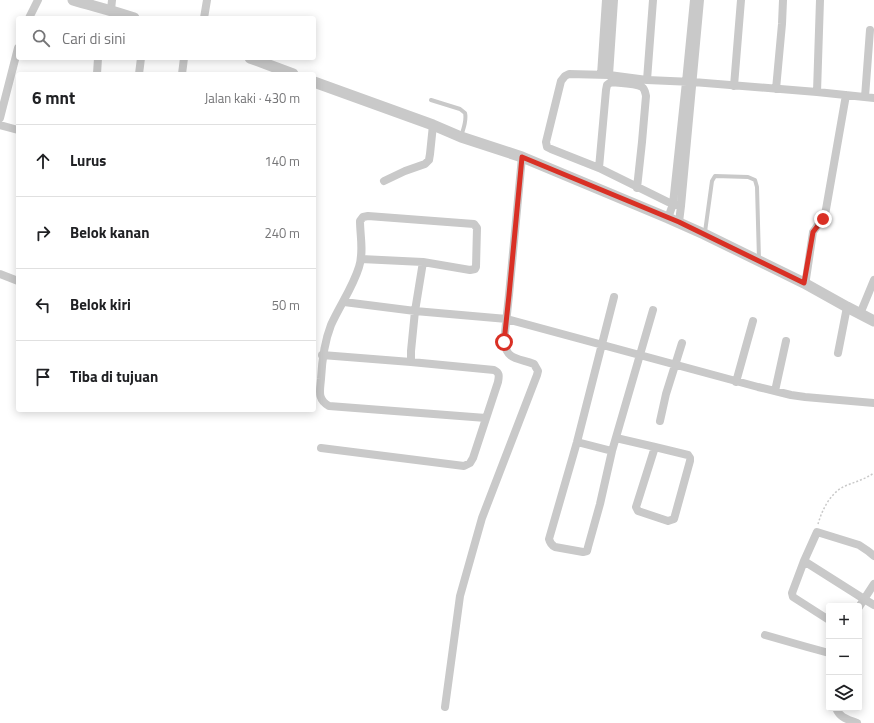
<!DOCTYPE html>
<html lang="id">
<meta charset="utf-8">
<style>
body{margin:0;font-family:"Titillium Web",sans-serif;background:#f2f2f2;color:#202124}
.controls{position:absolute;right:12px;bottom:12px;display:grid;overflow:hidden;border-radius:4px;box-shadow:0 2px 10px #0003}
.controls button{width:36px;height:36px;display:grid;place-items:center;padding:0;border:0;border-bottom:1px solid #e0e0e0;background:#fff;color:#202124;font:20px sans-serif}
.stop{position:absolute;width:12px;height:12px;margin:-9px;border:3px solid #d93025;border-radius:50%;background:#fff}
.stop.end{background:#d93025;border-color:#fff;box-shadow:0 1px 4px #0008}
.list{margin:0;padding:0;list-style:none}
h2{display:flex;justify-content:space-between;align-items:center;height:52px;margin:0;padding:0 16px;font-size:17px}
h2 small{font-size:13px;font-weight:400;color:#757577}
.list li{display:grid;grid-template-columns:26px 1fr auto;gap:12px;align-items:center;box-sizing:border-box;height:72px;padding:0 16px;border-top:1px solid #e0e0e0}
.list b{display:block;font-size:15px;white-space:nowrap}
.list em{font-size:13px;font-style:normal;color:#757577}
.icon{flex:none;width:22px;height:22px;fill:none;stroke:currentColor;stroke-width:2;stroke-linecap:round;stroke-linejoin:round}
.map{position:relative;flex:none;width:874px;height:723px;overflow:hidden}
.search{position:absolute;background:#fff;box-shadow:0 2px 10px #0003;left:16px;top:16px;width:300px;height:44px;display:flex;align-items:center;gap:10px;box-sizing:border-box;padding:0 14px;border-radius:4px;color:#757577;font-size:15px}
.panel{position:absolute;background:#fff;box-shadow:0 2px 10px #0003;left:16px;top:72px;width:300px;height:340px;border-radius:4px}
.map>svg:first-child{display:block}
</style>
<div class="map">
<svg width="874" height="723" viewBox="0 0 874 723">
<rect width="100%" height="100%" fill="#fff"/>
<g fill="none" stroke-linecap="round" stroke-linejoin="round">
<path stroke="#c9c9c9" stroke-width="1.5" stroke-dasharray="2 2" stroke-linecap="butt" d="M818 524C822 510 830 493 845 486 855 482 865 479 874 473"/>
<path stroke="#c9c9c9" stroke-width="4" d="M431 100 460 109 465 113C467 121 463 129 461 137
M705 232 712 181 715 176 748 177 755 180 757 187 759 259"/>
<path stroke="#c9c9c9" stroke-width="8" d="M111 10 112 0
M29 18 38 0
M204 18 207 0
M97 74 98 58
M139 74 141 58
M182 74 184 58
M601 75 606 0
M609 75 614 0
M647 80 693 82 817 92 874 98
M734 86 741 0
M776 89 782 24 783 0
M817 92 820 0
M865 97 870 30
M0 118 18 48
M0 125 18 130
M599 168 551 149 547 147 546 142 561 81 565 76 569 74 609 75 647 80 653 0
M384 181 405 171 425 164 429 160 430 154 433 125
M637 188 642 142 646 96C645 92 645 89 642 87 636 83 618 83 611 82L607 85 606 90 599 168 668 202 681 206
M668 218 673 204 686 82 694 0
M679 222 681 206 700 0
M361 259 423 262 470 270 475 269 476 267 477 228 474 224 368 216 363 217 360 221C360 235 364 252 359 267 353 287 340 305 331 325 324 343 322 360 321 379 320 391 317 399 329 406L486 418
M0 274 18 281
M804 283 806 279 813 232 825 215 846 95
M614 297 577 442 549 539C550 543 551 545 555 547L583 552 587 551 588 547 600 504 612 451 653 310
M344 302 415 311 507 319 758 387 791 395 805 397 874 403
M860 314 874 280
M838 353 847 307
M322 355 411 362
M736 382 753 321
M775 391 786 341
M660 421 666 394 682 343
M616 438 655 447 688 455 690 458V461L674 519 668 521 638 511 636 507 655 447
M577 442 612 451
M321 448 464 466 470 463 473 458 498 382C499 376 500 373 494 370L411 362V351L415 311 423 262
M804 561 864 599 874 605
M859 607 874 584
M829 620 793 597 792 593 804 561 817 532 859 545 868 551 874 556
M765 635 807 647 829 653
M445 707 460 596 482 518 537 375 538 371 534 364C519 358 507 361 504 342L509 295 522 157
M836 708C840 718 847 719 857 723"/>
<path stroke="#c9c9c9" stroke-width="11" d="M73 0C93 6 114 11 134 18
M250 58 293 74
M314 82 433 125 461 137 522 157 668 218 704 234 804 283 847 307 874 321"/>
</g>
<g fill="none" stroke-linecap="round" stroke-linejoin="round">
<path stroke="#d93025" stroke-width="5" d="M504 342 509 295 522 157 679 222 804 283 813 232 823 219"/>
</g>
</svg>
<div class="controls">
<button>+</button>
<button>−</button>
<button><svg class="icon" aria-label="layers" viewBox="0 0 24 24"><path d="M12 4l9 5-9 5-9-5zM3 14l9 5 9-5"/></svg></button>
</div>
<div class="stop" style="left:504px;top:342px"></div>
<div class="stop end" style="left:823px;top:219px"></div>
<div class="search"><svg class="icon" aria-label="search" viewBox="0 0 24 24"><circle cx="10" cy="10" r="6"/><path d="M15 15l6 6"/></svg>Cari di sini</div>
<section class="panel">
<h2>6 mnt<small>Jalan kaki · 430 m</small></h2>
<ul class="list">
<li><svg class="icon" aria-label="ahead" viewBox="0 0 24 24"><path d="M12 20V5M6 11l6-6 6 6"/></svg><div><b>Lurus</b></div><em>140 m</em></li>
<li><svg class="icon" aria-label="right" viewBox="0 0 24 24"><path d="M7 20v-9h11M14 6l5 5-5 5"/></svg><div><b>Belok kanan</b></div><em>240 m</em></li>
<li><svg class="icon" aria-label="left" viewBox="0 0 24 24"><path d="M17 20v-9H6M10 6l-5 5 5 5"/></svg><div><b>Belok kiri</b></div><em>50 m</em></li>
<li><svg class="icon" aria-label="arrive" viewBox="0 0 24 24"><path d="M6 21V4h12l-3 4 3 4H6"/></svg><div><b>Tiba di tujuan</b></div></li>
</ul>
</section>
</div>
